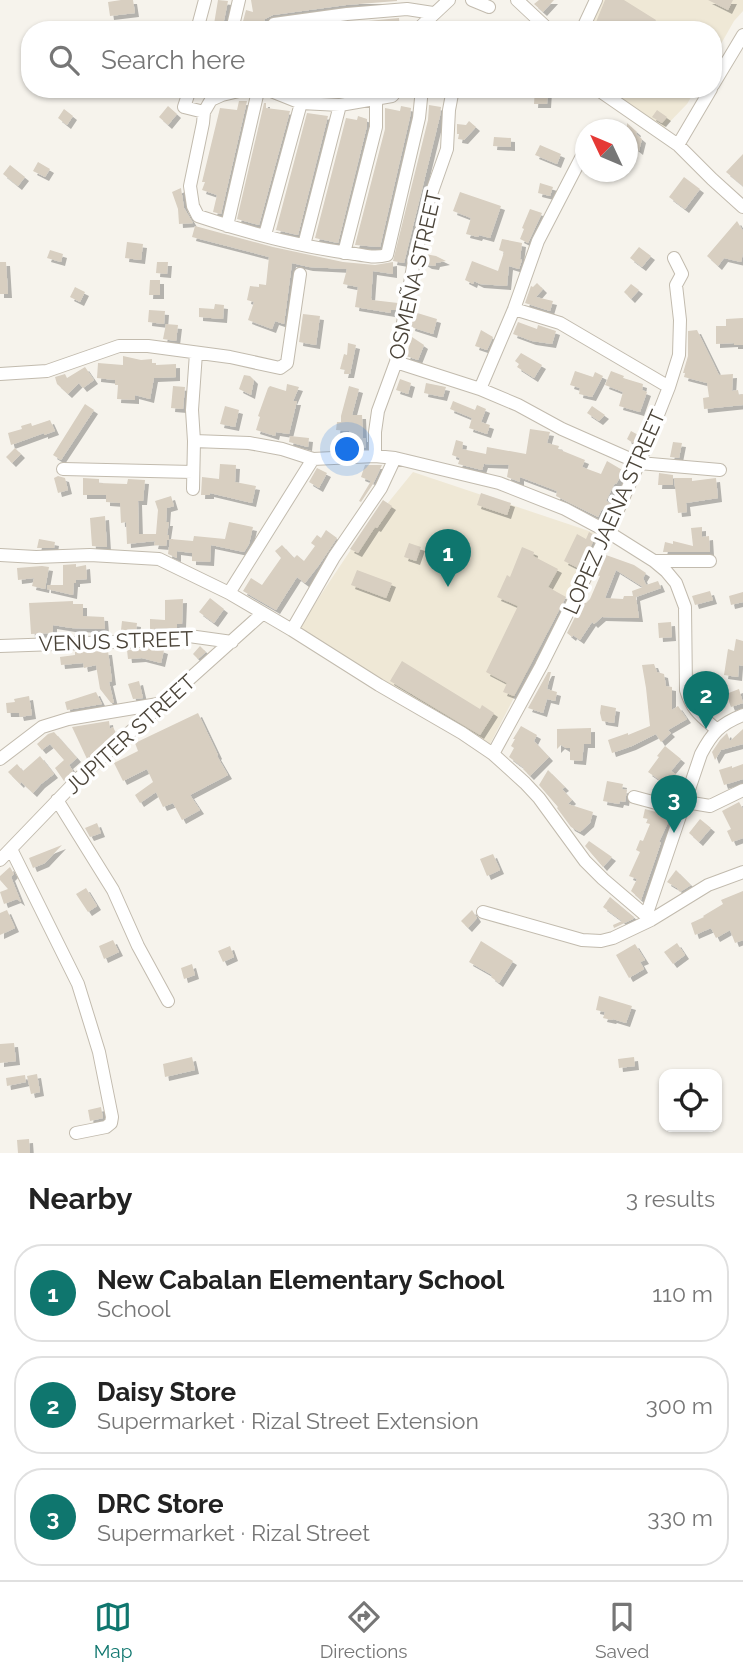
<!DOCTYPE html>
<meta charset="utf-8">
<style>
body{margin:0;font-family:Raleway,sans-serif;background:#f2f2f2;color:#222}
.controls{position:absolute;right:21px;bottom:21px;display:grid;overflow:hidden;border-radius:14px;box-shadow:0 2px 5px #0004}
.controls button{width:63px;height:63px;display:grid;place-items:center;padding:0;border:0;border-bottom:2px solid #e0e0e0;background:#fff;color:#222;font:35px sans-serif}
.compass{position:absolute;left:575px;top:119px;width:63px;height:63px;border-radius:50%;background:#fff;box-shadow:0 2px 5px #0004;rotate:314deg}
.you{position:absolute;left:348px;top:450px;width:24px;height:24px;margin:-18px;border:5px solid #fff;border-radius:50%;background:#1a73e8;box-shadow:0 0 0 10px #1a73e833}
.badge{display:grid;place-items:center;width:46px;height:46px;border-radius:50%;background:#0f766e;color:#fff;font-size:23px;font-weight:700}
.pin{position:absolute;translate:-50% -58px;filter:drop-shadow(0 2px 4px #0008)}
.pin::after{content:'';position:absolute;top:37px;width:24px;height:21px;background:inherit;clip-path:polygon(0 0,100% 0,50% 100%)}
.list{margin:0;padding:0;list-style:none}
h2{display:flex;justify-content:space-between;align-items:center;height:91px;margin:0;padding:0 28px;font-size:30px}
h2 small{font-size:23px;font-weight:400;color:#767676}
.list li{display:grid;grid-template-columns:46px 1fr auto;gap:21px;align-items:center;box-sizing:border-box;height:98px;margin:0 14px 14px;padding:0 14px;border:2px solid #e0e0e0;border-radius:28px}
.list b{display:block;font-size:26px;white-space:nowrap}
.list p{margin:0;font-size:23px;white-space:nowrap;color:#767676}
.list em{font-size:23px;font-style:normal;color:#767676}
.icon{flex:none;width:38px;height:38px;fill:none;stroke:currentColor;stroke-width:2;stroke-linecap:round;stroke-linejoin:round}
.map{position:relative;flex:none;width:743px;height:1153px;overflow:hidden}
.search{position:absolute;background:#fff;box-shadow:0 2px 5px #0004;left:21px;right:21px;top:21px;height:77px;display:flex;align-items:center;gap:18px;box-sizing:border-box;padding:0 24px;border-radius:28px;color:#767676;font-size:26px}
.sheet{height:427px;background:#fff}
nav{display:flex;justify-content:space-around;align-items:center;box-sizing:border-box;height:98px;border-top:2px solid #e0e0e0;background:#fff;font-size:19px;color:#767676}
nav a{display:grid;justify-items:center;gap:4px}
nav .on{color:#0f766e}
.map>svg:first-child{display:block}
</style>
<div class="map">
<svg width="743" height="1153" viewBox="0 0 743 1153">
<defs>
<filter id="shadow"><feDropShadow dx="4" dy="4" stdDeviation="0" flood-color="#0004"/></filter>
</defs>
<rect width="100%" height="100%" fill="#f6f3ec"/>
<path fill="#efe8d6" d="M598 0H743V11L734 21 713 58V30H584Z
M599 89H696L687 104 661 131Z
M413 472 598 534 487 750 298 629 354 545Z"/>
<path fill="#d8cfc1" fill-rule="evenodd" filter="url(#shadow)" d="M121 0H133L135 13 110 16 108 2Z
M218 0 228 1 222 30H213Z
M251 0H397V1L346 5 273 15 265 19 261 30 241 29 246 10 253 12Z
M539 0H554L543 12 534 4Z
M605 0H624L656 20 651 30H606L598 26 599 23 596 22Z
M708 0H733L728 10Z
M399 18 400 30H389V24L339 30H297L348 23Z
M290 89H370V91L339 96 303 94Z
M535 89H548L547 104H534Z
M239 101H247L221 214 213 212 217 195 202 190 205 182H202L220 108 237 110Z
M264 103H266V108L290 111 259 225 237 219Z
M429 105 441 107 440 116 404 263 393 261 428 120Z
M168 106 177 114 168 125 159 117Z
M401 106 411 108 410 117 380 247 355 245 385 129V108L400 111Z
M64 109 73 116 67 125 58 118Z
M657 110 667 117 662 123 652 117Z
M307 113 328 116 298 235 276 230Z
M358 116 367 119V126L338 243 315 238 346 118 357 120Z
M469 121 476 127 464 140 458 139 459 134H457V124L466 125Z
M627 123 637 132 636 134 642 139 639 151 629 143 627 144Z
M494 137 511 138V147L493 146Z
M540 145 561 154 557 164 535 155Z
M743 154V186L726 172Z
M38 162 50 169 45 177 33 171Z
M10 165 25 177 18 186 3 174Z
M684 177 700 189 685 209 669 197Z
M540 183 553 187 550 196 538 193Z
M181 188 184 208 193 223 179 224 178 209 172 192Z
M460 192 501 206 490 238 479 235 478 237 466 234 471 218 453 211Z
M530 209 542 213 528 243 520 239 524 229 522 228Z
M737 221 743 231V253L741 262 724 258 718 266 707 256Z
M195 226 273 247 343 262 375 265 393 262V274L373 271 371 298 372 300 398 303 396 310H391V313L355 307 358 287 343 284 347 269 309 267 292 263 284 324 275 321 272 329 248 320 254 302 247 300 250 286 259 287V284L266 285 269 257 192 237Z
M502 239 522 243 520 259 522 260 519 269 509 266 507 286 480 284 474 281 473 284 465 280 472 261 498 271 504 252 499 250Z
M127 242 143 244 141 260 125 258Z
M639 247 651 256 642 267 630 258Z
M50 250 63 254 61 262 47 258Z
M425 254 436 256 446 261 436 263 435 266 428 265 423 262Z
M0 262H6L8 294H0Z
M157 262H168L167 274 156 273Z
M150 280H160V295H149Z
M537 283 543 289 536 297 553 301 550 311 525 303 531 286 533 287Z
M631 284 639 290 631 299 624 292Z
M75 287 85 292 80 302 70 297Z
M215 304 224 305 223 319 199 317V308L214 309Z
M149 310 165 311 164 324 148 322Z
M414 312 437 319 433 334 411 327Z
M303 314 320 316 316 345 299 342Z
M743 318V345H734V343L716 344V326H726V319Z
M518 322 537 329 538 325 556 331 552 344 532 341 513 334Z
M166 324 178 325 176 341 163 339Z
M481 330 493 337 487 350 475 346Z
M697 330 719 375 733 374 732 391 738 390 739 395 743 394V405L704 409 703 398 709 397 707 383 684 377 685 373H683L688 356V331Z
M412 337 424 345 418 360 406 356Z
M348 343 356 345 350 374H344L345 370 340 369 344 354 347 355Z
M521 353 542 365 534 378 517 367 519 364 515 361Z
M123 356 141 360 152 359V363H156V365L176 364V377L154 378 150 399 135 395V400L117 399 118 385H115V380L97 378 98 363 123 365Z
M85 367 94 380 83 388 79 383 68 394 57 384 55 377 65 374 67 378Z
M575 371 593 377 595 372 603 376 592 397 579 394 580 388 570 385Z
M611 371 624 376 623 378 643 384 642 390 647 392 640 412 619 406 623 392 605 385Z
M244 375 250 376 254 380 251 395 239 389Z
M400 379 411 383 408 394 396 390Z
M426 383 446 387 443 397 424 393Z
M287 384 299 387 293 401H297L289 434 276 432 275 436 256 430 260 417 258 416 268 388 270 386 286 391Z
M173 386 185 387 183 409 171 408Z
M349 386 359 389 352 415H362L363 438H366V448H349V431L336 430 337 422H341V416Z
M453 401 475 410 477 405 486 409 481 422 490 425 487 434 469 428 472 418 450 409Z
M85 404 94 410 61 460 53 455Z
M225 406 239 410 235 427 220 424Z
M592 406 605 415 599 421 587 413Z
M50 420 55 431 44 435V433L11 445 8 433 22 429 21 426 31 423 32 426Z
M530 429 550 432 547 443 559 446 558 449 585 460 582 467 601 474 607 461 624 471 616 484 615 483 606 501 611 504 607 512 602 509 598 517 556 496 557 491 520 477V482L507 477 509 465 484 464 482 470 458 464 460 458 452 455 456 440 463 442 462 449 486 454 487 447 526 454Z
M631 431 640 436 636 445 627 439Z
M290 436 309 438 308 447 289 442Z
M673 442 682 443 679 458 670 457Z
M15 448 21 454 12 463 6 457Z
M220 464 236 465 235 482 256 486 252 503 210 493V495H201L202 477 219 479Z
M365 465H382L373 484 361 502 359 501 371 481 361 477Z
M317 468 327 473 319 488 309 482Z
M659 473 673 475V485H658Z
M58 476 65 478 68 490 58 493 54 478Z
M83 478 99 479V483L127 484 128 479 145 480 143 501H138L139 534H156L158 510 155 501 171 496 174 506 167 508 166 522H169L167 535H169V540H167L166 546 154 545 155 541 127 544 126 522 121 523 120 503 106 502V495H83Z
M674 478H692V481L716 478 718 498 686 503 687 512 678 513Z
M481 493 511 503 507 515 477 505Z
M383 500 392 506 377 528 375 527 358 553 350 549Z
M105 516 107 547 92 546 90 518Z
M229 522 253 527 249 544 244 552 211 545 210 562 192 561V553L177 551V558L168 554 170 539 193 541 194 536 225 539Z
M702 527V537L709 536 710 552H663L665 542 673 544V541L693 546 691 528Z
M326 530 337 538 319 565 305 583 297 577 276 610 243 591 251 578 262 585 281 558 275 551 282 545 294 558 297 555 304 561 315 546 311 543 317 535 321 538Z
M589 532 596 536 580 569 564 561 577 534 586 539Z
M39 539 55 542 54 548H37Z
M409 543 421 547 416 561 404 557Z
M522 547 534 552 533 556 558 569 548 587 566 597 514 696 503 692 507 683 486 672 518 606 497 597 507 575 510 577Z
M606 555 634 565 646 573 643 578 646 585 658 581 661 588 636 597 639 618 602 617 594 624 592 622 580 640 573 635 572 637 567 633 582 603H586L590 599 600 576 596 575ZM616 570 643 587 632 591 633 596H624L623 599 605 598Z
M76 564V567L86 565 87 579 76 580V583H74L73 595 47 589V585H63V565Z
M42 566 49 567 45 589 32 586 34 578 18 580 17 568Z
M357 570 392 583 386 598 351 585Z
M710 591 713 600 695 605 692 596Z
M743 592V602L731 605 729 596Z
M210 598 224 609 214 623 199 612Z
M183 599 182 624H177V628L150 629V619L165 620V600Z
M73 601V604H83V616L104 617 105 629 71 628 53 625V633L31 634 29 603Z
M122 621 137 623 136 631 121 630Z
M671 622 672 637 659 638 658 623Z
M736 639 743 641V666L739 665 738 677 724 675 728 649 734 651Z
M200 646 206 652 198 659 193 654Z
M158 648 164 650 161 663 142 658 128 659 127 650Z
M108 651 112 681 109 682 114 703H111L100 689 96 665 84 668 83 663 61 665 60 657 75 655V652Z
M402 661 480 709 482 705 494 713 480 735 390 681Z
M654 664 657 672 664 674 666 686 672 687V710L678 706 687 719 668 730 671 733 661 742 656 734 632 746 612 753 608 740 628 733V735L650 726 646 688 642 665Z
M548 672H551L547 689 557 692 555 701 547 699 543 713 528 708Z
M139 681 143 698 133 699 128 684Z
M739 689 743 703 731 707 726 694Z
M96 692 102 704 67 710 65 702Z
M29 696 32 715 20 717 19 713H7L6 703 15 702 14 699Z
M601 705 616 708 614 723 602 721 600 713Z
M198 713 218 755 217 756 228 775 190 795 200 810 182 820 173 803 163 807 156 792 140 803 135 795 153 782 147 769 123 781 114 763 138 751 135 743Z
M109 721 110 729 113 727 116 733 87 759 72 727Z
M521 726 537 735 534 741 549 757 530 776 523 769 524 768 509 757 514 748 511 746 515 739H513Z
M591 728V744H584L582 761 570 760V748H566L561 745 557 749V729Z
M743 729V744L721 750 715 760 712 752 720 740 727 733 730 741Z
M54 732 77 758 69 765 73 771 64 781 55 768 64 760 50 744 42 750 37 744 48 734Z
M665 746 681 759 671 771 678 776 670 787 648 772 659 757 657 756Z
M40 756 54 774 41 784 33 793 21 782 20 784 8 772 17 764 23 771Z
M743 764V779L724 785 719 770 732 766V768Z
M548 770 565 787 562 789 572 800 568 804 593 812 590 823 580 832 571 827 557 808 558 807 539 785Z
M607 781 623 784 622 789 627 790 625 802 620 801 619 804 603 801Z
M739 802 743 809V838L732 842 727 831 731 829 722 811Z
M645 809 671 816 659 842H661L657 854 641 900 631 891 637 879 629 876 640 852 636 850 640 840 643 841 650 824 646 823 648 819 643 818Z
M700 819 711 828 699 842 689 833Z
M97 823 101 833 90 837 85 828Z
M589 841 612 857 603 867 585 846Z
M62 845 45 863 33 868 29 858Z
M493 854 500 870 487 876 480 859Z
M10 867 14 874 11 877 21 902 17 899 4 904 0 892 8 889 0 880V876Z
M676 870 691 885 680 892 677 888 667 882Z
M86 888 97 906 88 912 76 894Z
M743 891V940L735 943 730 930 716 938 711 928 695 935 691 923 704 917 703 916 723 904 721 900Z
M610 897 634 917 633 919 614 928 613 925 622 921 603 907Z
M7 910 15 928 0 935V913Z
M472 910 477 918 468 928 461 921Z
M113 940 119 952 104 959 99 946Z
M481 941 513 961 499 983 491 977 492 975 469 962Z
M677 943 685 955 673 964 664 952Z
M635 944 645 960 640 962 644 969 629 978 616 955Z
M230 946 234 957 223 962 218 951Z
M192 964 195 975 184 979 181 968Z
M599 996 632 1006 626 1023 613 1019 612 1020 603 1018 605 1012 596 1010Z
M14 1043 16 1061 0 1063V1044Z
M192 1057 195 1070 165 1077 163 1064Z
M634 1057 635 1066 619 1068 618 1059Z
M37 1074 40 1092 31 1094 27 1076Z
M25 1075 26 1082 7 1086 6 1078Z
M101 1107 103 1118 90 1121 88 1110Z
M29 1139 30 1153H18L17 1140Z"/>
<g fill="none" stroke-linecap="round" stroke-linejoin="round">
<defs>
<path id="minor" d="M472 0 489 7
M517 0 549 30
M197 30 205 0
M232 30 239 0
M270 30 274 24 347 14 407 9 433 13
M417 30 449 0
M582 30 596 0
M713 85 743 35
M190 89 184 107 204 112
M398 89 392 96 340 105 301 103 271 91H239L222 95 211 100 204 112 203 123 190 186 193 206 198 216C248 233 302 247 355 254 366 256 376 258 387 255L419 118 422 89
M597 89 678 145 712 179 743 207
M678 145 711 89
M227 226 258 91
M265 235 301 103
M304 245 340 105
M344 253 376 127V100
M514 309 560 323 669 387
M396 362 480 389 518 405 562 429 639 463 720 470
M0 374 47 371 119 346H148L230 357 280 368 287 363 300 274
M480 389 514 309 538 241 581 158
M194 441 249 443 282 449 313 459 375 456 395 458 499 483 565 509 608 532 654 561 666 571 676 583 685 607 686 690C692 710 701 716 716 729
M375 456V432L378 411 396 362 414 261 428 203 447 149 449 110 453 89
M63 469 193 472
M193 489 194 441 192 410 196 353
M0 555 36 557 90 555 159 559 229 593 292 630 379 685 462 733 493 754 525 783 539 798 585 861 603 879 651 920
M654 561H710
M229 593 313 459
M292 630 334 557 381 488 395 458
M0 646 141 641 189 636 232 642
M493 754 541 666 608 532 639 463 669 387 679 355 680 320 676 285 682 274 674 258
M0 759 42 727 68 719 164 703
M634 797 682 810
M57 800 113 890 138 946 168 1001
M686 802 710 806 743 790
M11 849 78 984 99 1052 112 1117 111 1123 106 1127 76 1133
M0 860 79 778 263 613
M483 912 582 940 601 941 613 938 651 920 708 885 743 872
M646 916 701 754C712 733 720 724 743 715"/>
</defs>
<use href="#minor" stroke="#c2bbae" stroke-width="14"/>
<use href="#minor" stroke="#fff" stroke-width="12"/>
</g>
<g text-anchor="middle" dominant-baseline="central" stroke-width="7" stroke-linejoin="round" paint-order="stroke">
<g font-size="21" fill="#4b4439" stroke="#fff">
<text transform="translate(415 275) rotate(-77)">OSMEÑA STREET</text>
<text transform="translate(614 512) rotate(-66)">LOPEZ JAENA STREET</text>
<text transform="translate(116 641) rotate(-2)">VENUS STREET</text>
<text transform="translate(130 734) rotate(-42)">JUPITER STREET</text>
</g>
</g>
</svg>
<div class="controls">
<button><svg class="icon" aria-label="locate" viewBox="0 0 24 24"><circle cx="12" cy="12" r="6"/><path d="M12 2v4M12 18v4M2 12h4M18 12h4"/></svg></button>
</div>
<svg class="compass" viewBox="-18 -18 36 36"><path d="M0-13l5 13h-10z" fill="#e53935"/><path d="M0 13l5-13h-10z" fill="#767676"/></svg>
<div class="you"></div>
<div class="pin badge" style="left:448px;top:587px">1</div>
<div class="pin badge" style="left:706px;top:729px">2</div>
<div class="pin badge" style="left:674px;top:833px">3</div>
<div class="search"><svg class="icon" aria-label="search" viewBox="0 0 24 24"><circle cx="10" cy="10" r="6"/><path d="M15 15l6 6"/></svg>Search here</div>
</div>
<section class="sheet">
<h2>Nearby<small>3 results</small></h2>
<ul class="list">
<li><span class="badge">1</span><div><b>New Cabalan Elementary School</b><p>School</p></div><em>110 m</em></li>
<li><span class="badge">2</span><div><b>Daisy Store</b><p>Supermarket · Rizal Street Extension</p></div><em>300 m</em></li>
<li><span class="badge">3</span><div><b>DRC Store</b><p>Supermarket · Rizal Street</p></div><em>330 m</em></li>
</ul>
</section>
<nav>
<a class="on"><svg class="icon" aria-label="map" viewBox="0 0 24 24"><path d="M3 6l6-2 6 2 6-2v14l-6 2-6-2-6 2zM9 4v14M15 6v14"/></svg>Map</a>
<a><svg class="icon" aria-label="directions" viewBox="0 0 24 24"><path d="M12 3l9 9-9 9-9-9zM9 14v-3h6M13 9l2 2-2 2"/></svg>Directions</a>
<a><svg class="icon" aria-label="saved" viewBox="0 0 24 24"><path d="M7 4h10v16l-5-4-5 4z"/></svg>Saved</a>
</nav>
